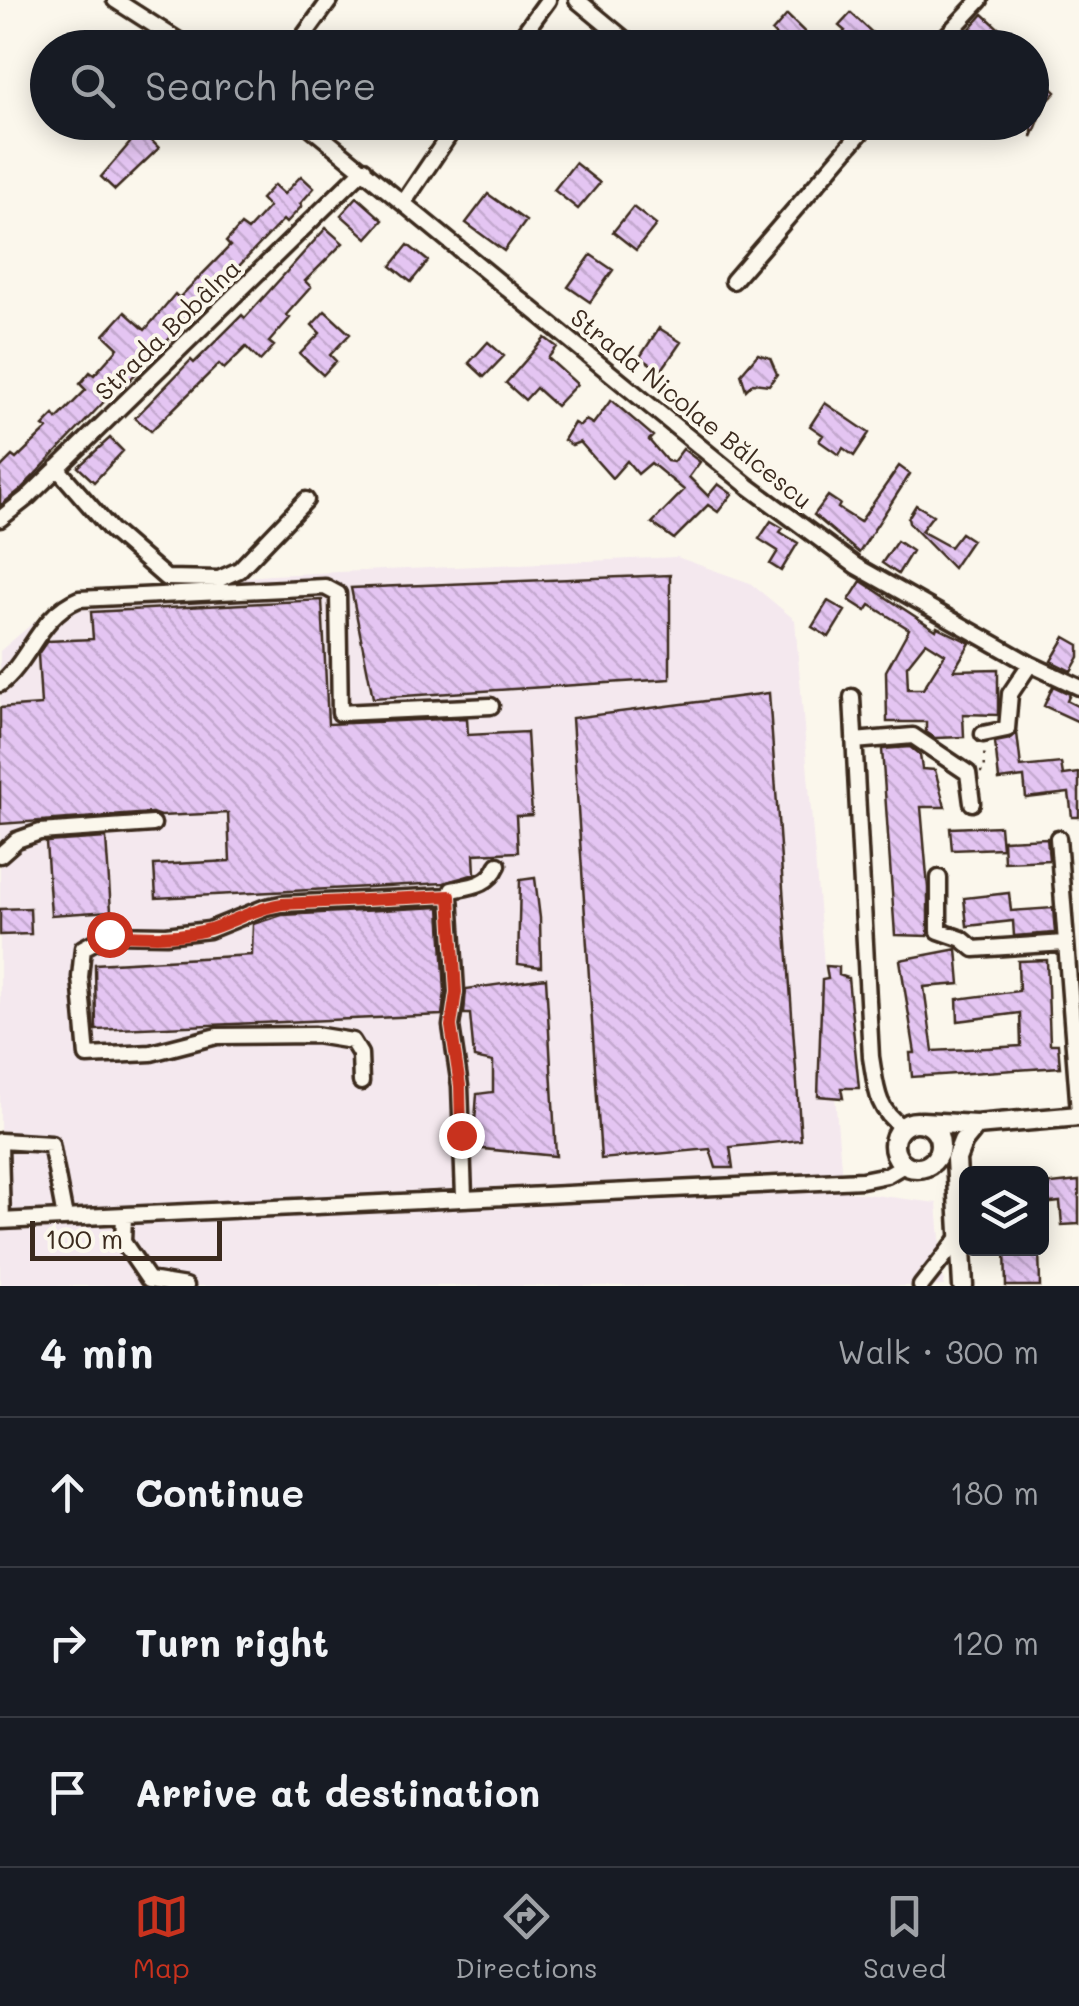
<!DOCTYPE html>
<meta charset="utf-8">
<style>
body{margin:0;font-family:Mali,sans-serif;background:#242831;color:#f1f3f6}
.controls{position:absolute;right:30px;bottom:30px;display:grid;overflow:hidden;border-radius:15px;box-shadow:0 5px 25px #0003}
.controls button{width:90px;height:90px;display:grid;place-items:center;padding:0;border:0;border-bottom:2px solid #363941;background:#171b24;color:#f1f3f6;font:50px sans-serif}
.scale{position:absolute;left:30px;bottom:25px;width:192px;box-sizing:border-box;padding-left:10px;border:5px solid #3b2a1e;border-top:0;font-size:28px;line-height:35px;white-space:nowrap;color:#3b2a1e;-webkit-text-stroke:8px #fbf7ec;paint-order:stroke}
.stop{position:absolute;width:30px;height:30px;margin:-22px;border:8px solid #c8321e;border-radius:50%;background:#fff}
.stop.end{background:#c8321e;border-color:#fff;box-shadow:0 2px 10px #0008}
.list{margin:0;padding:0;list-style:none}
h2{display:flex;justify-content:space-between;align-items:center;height:130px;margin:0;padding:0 40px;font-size:42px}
h2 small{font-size:32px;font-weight:400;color:#9ea1a6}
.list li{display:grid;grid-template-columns:65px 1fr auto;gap:30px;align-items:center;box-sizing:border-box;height:150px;padding:0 40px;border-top:2px solid #363941}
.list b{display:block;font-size:38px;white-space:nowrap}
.list em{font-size:32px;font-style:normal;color:#9ea1a6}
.icon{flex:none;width:55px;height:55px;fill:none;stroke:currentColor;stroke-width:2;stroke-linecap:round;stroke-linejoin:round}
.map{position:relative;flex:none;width:1079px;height:1286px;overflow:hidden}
.search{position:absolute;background:#171b24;box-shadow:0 5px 25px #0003;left:30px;right:30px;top:30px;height:110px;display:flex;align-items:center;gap:25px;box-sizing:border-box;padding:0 35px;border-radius:55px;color:#9ea1a6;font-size:38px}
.sheet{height:580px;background:#171b24}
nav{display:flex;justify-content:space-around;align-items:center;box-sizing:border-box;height:140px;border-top:2px solid #363941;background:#171b24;font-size:28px;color:#9ea1a6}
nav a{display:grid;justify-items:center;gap:5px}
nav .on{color:#c8321e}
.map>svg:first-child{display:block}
</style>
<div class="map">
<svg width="1079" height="1286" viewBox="0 0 1079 1286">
<defs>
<pattern id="building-back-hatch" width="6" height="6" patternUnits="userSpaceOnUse" patternTransform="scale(2.5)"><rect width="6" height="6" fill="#e4c5f2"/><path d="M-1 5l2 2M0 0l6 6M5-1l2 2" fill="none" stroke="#c4a9cf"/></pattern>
</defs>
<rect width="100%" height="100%" fill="#fbf7ec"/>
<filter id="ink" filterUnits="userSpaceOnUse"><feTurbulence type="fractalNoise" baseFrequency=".01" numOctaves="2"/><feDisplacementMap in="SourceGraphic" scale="20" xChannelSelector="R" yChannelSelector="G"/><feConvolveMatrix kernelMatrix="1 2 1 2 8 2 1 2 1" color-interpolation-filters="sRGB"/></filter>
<g filter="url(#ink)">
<path fill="#f4e8ee" d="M677 557 750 583 795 620 843 1191 937 1203 944 1286H0V651L67 594 271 575Z"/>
<path fill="url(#building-back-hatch)" stroke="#3b2a1e" stroke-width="2.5" fill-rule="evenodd" d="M851 13 878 38 874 48H849L839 38 845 31 839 26Z
M983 14 1020 48H953Z
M787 15 821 48H788L772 32Z
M1032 58 1049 74 1043 80 1056 92 1046 103 1032 137Z
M141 130 159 148 115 190 101 177Z
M575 163 600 183 578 209 554 190Z
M301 176 314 188 300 204 302 206 286 223 283 220 122 388 119 386 20 490 0 506V468L12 456 16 459 47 429 43 426 54 415 57 419 86 390 80 384 90 372 94 375 118 348 104 335 125 312 145 330 175 294 179 298 230 246 226 242 241 225 248 230 269 207 261 199 274 185 284 194Z
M488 194 526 221 504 251 466 223Z
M357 197 383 220 367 238 341 215Z
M633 207 656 225 636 250 613 232Z
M326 228 343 243 305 281 311 287 286 315 290 318 269 342 274 346 260 361 246 347 224 369 219 364 151 431 135 418 191 360 194 363 242 315 245 318Z
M408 245 428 261 411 282 391 266Z
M591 255 613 270 590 302 568 287Z
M325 311 350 334 330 355 336 361 323 375 300 354 320 333 312 325Z
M659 328 681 342 661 371 640 357Z
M545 338 557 347 548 358 577 384 556 406 536 388 525 400 506 383Z
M488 342 504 356 484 377 469 363Z
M758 354 770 358 777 374 769 385 753 383 746 390 741 374Z
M611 400 653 436 649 440 667 461 673 462 683 449 700 462 689 477 708 496 718 484 732 494 718 512 708 505 674 539 652 523 684 490 651 463 638 474 627 461 612 478 580 442 572 445 564 440 574 423 580 426 586 420 593 424Z
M825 403 869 433 854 456 843 448 839 455 819 441 823 435 810 426Z
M110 438 123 451 94 482 78 467Z
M899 466 910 474 859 553 814 515 828 496 840 504 838 508 860 522Z
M916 505 933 515 921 531 950 547 961 533 972 540 953 568 909 523 908 518Z
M771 521 783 528 780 532 798 543 781 571 770 564 778 551 759 539Z
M897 541 912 551 898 574 882 563Z
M670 575V679L373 698 351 588Z
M861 581 936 630 937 627 970 643 954 670 998 669V715L963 714 964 737 935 738 926 732V722H887L886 671 909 629 870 605 866 611 849 600ZM926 642 945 654 923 689H908L907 666Z
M322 600 328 724 467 718 468 735 527 732 532 815 516 816 518 852 474 854 475 874 444 883 156 898 154 865 230 861 228 813 160 816 152 813 0 824V708L41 705 38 654 47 641 93 639 91 612Z
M828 601 845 611 829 637 812 627Z
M1065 637 1079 645V657L1071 671 1051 661Z
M1053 686 1070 694 1067 701 1079 707V722L1044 706Z
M769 693 801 1140 730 1147 733 1168H716L710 1149 601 1159 572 718Z
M1017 733 1021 767 1061 763 1063 775 1079 773V817H1072L1069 793 1026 798 1024 777 999 780 995 742 1010 739Z
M910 747 920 755 922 769 935 770 945 807H921L928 888V936L895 935 882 749Z
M1000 826 1002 848 952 850 950 828Z
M106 838 111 911 51 915 46 842Z
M1047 838 1049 860 1004 862 1003 840Z
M535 878 540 918 541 967 518 964 520 880Z
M1009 893 1011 911 1053 908 1055 933 1014 936 1013 921 967 926 964 898Z
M440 907 445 992 442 1015 96 1030 95 964 252 955 253 924 282 915Z
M30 908 31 934 0 935V909Z
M957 949 960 984 924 987 933 1051 1021 1046 1020 1013 958 1021 957 999 1019 991 1018 961 1047 960 1050 1044H1058L1060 1067 912 1077 910 1053H915L900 960Z
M826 966 839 967V975L848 978 859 1088H841L843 1098 818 1096 822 980 828 979Z
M546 978 556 1156 473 1148 477 1094 493 1092V1062L474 1058 470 1014H464L466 989Z
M1079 1181V1224L1062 1225 1060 1202 1042 1204V1185Z
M1005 1248H1039L1040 1286H1006Z"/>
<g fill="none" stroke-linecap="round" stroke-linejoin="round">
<defs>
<path id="minor" d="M115 0 190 48
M577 0 635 48
M295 48 330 0
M513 48 548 0
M935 48 980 0
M304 122 748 486 856 566 1030 664 1079 687
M404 202 458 122
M733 281 870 122
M57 468 111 530 166 578 219 579 239 570 306 500
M0 519 28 497 364 169
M0 684C30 661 39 615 79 599L325 587 338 594 340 713 491 706
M852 697 871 1057C876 1086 876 1110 902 1127
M983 734 1007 729 1010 694 1030 664
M854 741 913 736 968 773 972 803
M1058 838 1079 1112
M0 855 17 840 40 832 153 824
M939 878V931L962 939 974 949 1065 943
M450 896 456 992 451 1026 460 1086 464 1197
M361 1082 360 1054 352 1041 315 1035 217 1036 151 1053 87 1056 80 977 83 948 109 934 166 935 209 930 266 907 281 904 450 896 452 890C473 886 489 885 498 865
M0 1141 51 1144 65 1218
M0 1146 2 1221
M124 1216 123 1242 149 1280 186 1286
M0 1221 862 1180 887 1175 904 1165
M921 1286 961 1235"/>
<path id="major" d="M894 1145a23 23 0 1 1 46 0a23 23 0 1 1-46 0Z
M922 1122 976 1125 1079 1116
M963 1286 956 1159 963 1141 976 1125"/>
</defs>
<use href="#minor" stroke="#3b2a1e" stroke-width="21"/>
<use href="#major" stroke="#3b2a1e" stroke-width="25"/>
<path stroke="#3b2a1e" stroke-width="2.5" stroke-dasharray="2.5 8" stroke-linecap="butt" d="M980 772H985L984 746"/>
<use href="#minor" stroke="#fbf7ec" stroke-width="14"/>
<use href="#major" stroke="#fbf7ec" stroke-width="18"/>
</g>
</g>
<g fill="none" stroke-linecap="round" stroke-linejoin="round" filter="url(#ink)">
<path stroke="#c8321e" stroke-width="12" d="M109 934C143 936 180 939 213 928 236 920 257 908 282 904L450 896 456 992 451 1026 460 1086 461 1135"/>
</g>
<g text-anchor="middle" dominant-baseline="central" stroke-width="8" stroke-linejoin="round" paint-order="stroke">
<g font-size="25" fill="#3b2a1e" stroke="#fbf7ec">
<text transform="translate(167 329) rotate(-44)">Strada Bobâlna</text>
<text transform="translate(692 408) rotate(39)">Strada Nicolae Bălcescu</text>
</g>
</g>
</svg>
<div class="controls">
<button><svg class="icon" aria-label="layers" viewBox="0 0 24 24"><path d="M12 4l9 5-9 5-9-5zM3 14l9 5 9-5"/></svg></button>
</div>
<div class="scale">100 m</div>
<div class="stop" style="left:109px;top:934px"></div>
<div class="stop end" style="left:461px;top:1135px"></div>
<div class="search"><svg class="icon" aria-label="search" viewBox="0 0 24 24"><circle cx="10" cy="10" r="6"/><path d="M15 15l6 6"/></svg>Search here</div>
</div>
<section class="sheet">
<h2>4 min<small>Walk · 300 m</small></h2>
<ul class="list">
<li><svg class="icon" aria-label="ahead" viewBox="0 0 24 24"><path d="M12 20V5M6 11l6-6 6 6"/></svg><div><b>Continue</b></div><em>180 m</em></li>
<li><svg class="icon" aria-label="right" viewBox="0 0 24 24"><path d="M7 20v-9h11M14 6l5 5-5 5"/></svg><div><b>Turn right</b></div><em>120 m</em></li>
<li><svg class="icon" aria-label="arrive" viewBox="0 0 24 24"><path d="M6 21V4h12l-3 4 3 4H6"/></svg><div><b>Arrive at destination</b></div></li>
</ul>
</section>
<nav>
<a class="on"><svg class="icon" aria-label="map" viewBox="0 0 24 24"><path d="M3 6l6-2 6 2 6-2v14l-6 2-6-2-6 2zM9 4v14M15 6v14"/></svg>Map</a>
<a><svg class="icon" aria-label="directions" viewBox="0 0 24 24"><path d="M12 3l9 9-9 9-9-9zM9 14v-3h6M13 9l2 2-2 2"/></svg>Directions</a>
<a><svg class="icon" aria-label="saved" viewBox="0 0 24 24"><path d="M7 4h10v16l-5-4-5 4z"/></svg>Saved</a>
</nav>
